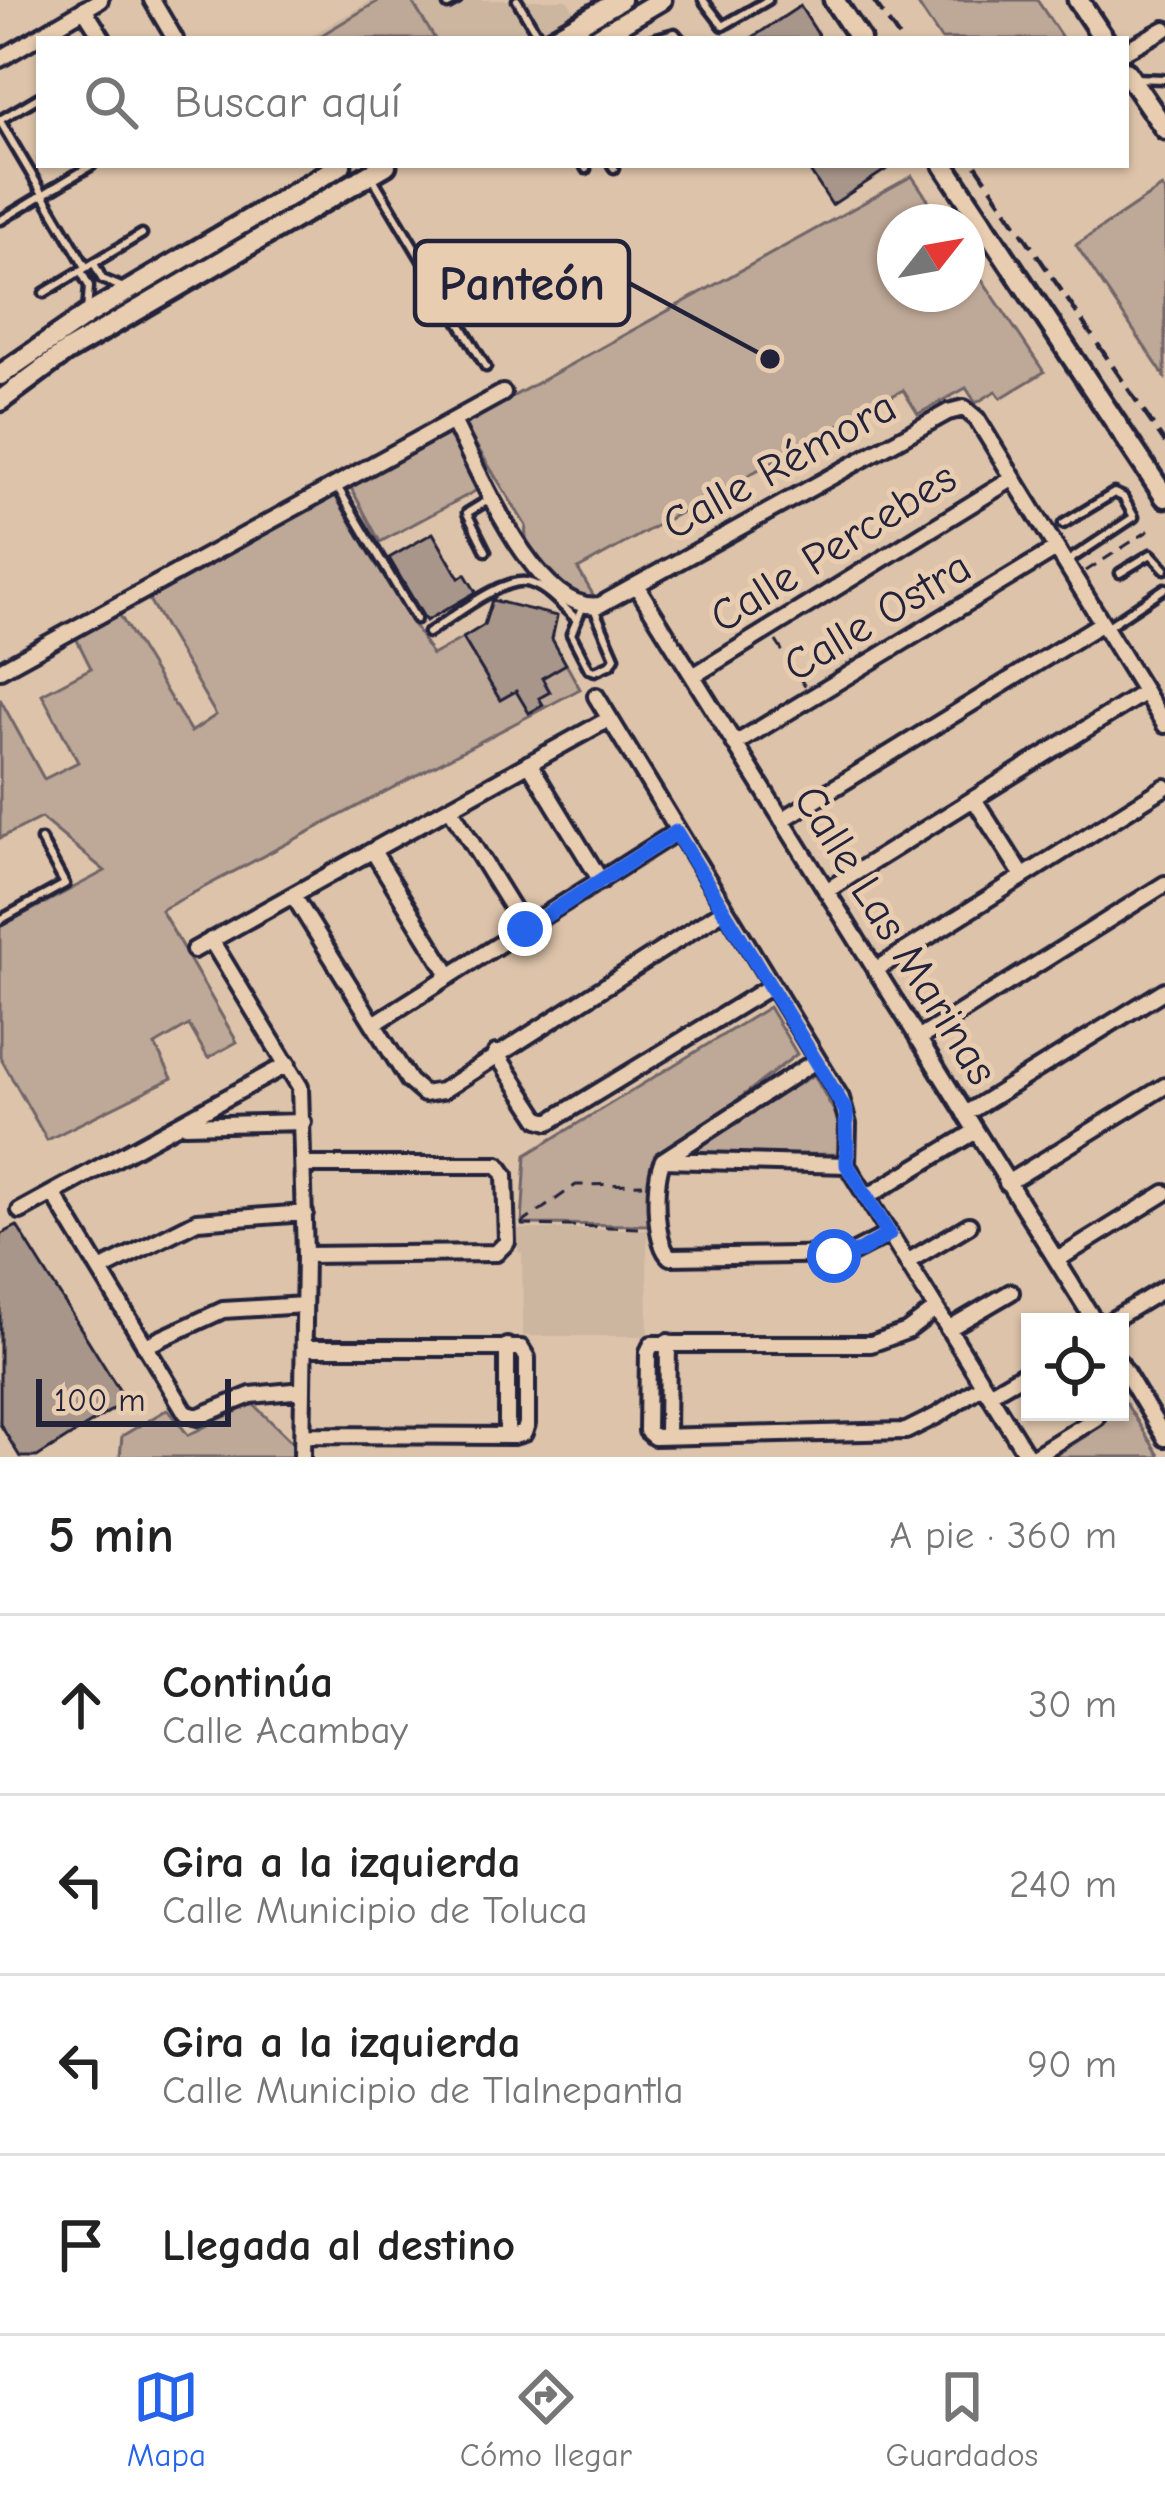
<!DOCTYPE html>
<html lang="es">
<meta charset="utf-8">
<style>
body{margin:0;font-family:"Comic Neue",sans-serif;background:#f2f2f2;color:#222}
.controls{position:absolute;right:36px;bottom:36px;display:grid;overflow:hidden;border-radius:0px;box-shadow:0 3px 9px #0004}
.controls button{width:108px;height:108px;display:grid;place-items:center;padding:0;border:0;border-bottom:3px solid #e0e0e0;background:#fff;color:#222;font:60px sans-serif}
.compass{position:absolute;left:877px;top:204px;width:108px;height:108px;border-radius:50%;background:#fff;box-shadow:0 3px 9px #0004;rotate:59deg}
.scale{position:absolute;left:36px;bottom:30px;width:195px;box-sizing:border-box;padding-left:12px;border:6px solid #22223b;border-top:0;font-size:33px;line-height:42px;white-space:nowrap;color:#22223b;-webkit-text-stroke:9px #e9cdb0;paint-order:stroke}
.stop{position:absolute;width:36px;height:36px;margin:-27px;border:9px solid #2563eb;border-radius:50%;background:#fff}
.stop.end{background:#2563eb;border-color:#fff;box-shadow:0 3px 12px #0008}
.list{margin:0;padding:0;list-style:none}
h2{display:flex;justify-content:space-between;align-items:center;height:156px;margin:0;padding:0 48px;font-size:51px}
h2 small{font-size:39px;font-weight:400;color:#767676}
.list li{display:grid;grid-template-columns:78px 1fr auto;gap:36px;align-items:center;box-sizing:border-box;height:180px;padding:0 48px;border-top:3px solid #e0e0e0}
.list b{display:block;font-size:45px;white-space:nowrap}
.list p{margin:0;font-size:39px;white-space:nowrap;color:#767676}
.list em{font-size:39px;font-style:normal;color:#767676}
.icon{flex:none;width:66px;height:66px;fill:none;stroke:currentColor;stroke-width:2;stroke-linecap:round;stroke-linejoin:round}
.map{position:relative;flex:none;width:1165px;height:1457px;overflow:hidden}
.search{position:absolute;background:#fff;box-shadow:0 3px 9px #0004;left:36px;right:36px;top:36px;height:132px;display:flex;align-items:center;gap:30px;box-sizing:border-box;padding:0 42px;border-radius:0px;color:#767676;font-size:45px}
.sheet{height:876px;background:#fff}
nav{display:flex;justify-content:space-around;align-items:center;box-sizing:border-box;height:168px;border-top:3px solid #e0e0e0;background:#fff;font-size:33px;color:#767676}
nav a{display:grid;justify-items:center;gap:6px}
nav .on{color:#2563eb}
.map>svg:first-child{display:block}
</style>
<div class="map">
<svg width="1165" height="1457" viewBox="0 0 1165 1457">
<rect width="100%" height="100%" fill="#ddc3a9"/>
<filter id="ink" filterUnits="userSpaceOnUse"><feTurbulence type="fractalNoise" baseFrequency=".00833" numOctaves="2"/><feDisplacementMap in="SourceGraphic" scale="24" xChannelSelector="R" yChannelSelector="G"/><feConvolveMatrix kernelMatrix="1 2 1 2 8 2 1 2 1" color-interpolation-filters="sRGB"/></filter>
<g filter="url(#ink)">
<path fill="#cdb6a0" d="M372 0H567L577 15 537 39H305Z
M518 1229H647L648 1336H523L522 1253 518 1252Z"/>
<path fill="#bea897" stroke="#706569" stroke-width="3" d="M380 0H411L435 39H315Z
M915 0H1037L1063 39H941Z
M912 176 943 222H895V294H967V257L1044 372 1001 398 996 391 976 403 966 388 918 414 903 390 578 569 595 598C563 595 521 561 526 526L463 424Z
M1162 187 1165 192V377L1076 245Z
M449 434 479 489 380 542 350 486Z
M335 496 432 655 463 638 500 700 516 691 530 713 543 705 539 698 550 692 542 678 566 664 580 689 161 910 237 1042 208 1058 189 1025 155 1045 172 1078 47 1140 0 1057V927L105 871 41 818 0 838V699L44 779 78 762 42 694 91 668 76 638 119 614 191 732 216 715 148 598Z
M769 1007 797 1054 671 1151 652 1225 522 1224 526 1155Z
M814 1075 839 1120 838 1154 697 1155 695 1144Z
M1122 1397 1160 1457H1053L1104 1424 1097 1412H1120Z
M252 1403 293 1443 294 1457H120L122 1436 168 1409 188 1435Z"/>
<path fill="#a8968a" stroke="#22223b" stroke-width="3" d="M800 6 821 39H750Z
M806 165H893L832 205Z
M433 533 459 578 465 574 476 592 426 621 389 558Z
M492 600 557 616 552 639 566 664 542 678 550 692 539 698 543 705 529 713 516 691 500 700 463 638 484 625Z
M17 1226 126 1401 37 1457H20L0 1424V1235Z"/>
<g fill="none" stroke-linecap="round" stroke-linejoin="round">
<defs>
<path id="lane" d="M517 0 540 39
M703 0 723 26 768 0
M448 5 457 0
M653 39 675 33 680 39
M1133 78 1165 79
M0 120 39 97
M0 121 86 267
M584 165 586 169
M612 165 614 168
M374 180 486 367
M1 220 92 165
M94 263 102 279 126 289
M81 271 89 286 87 313
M44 293 142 234
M338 488 416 619
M1063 524 1114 493 1123 497 1134 517 1068 561
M486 551 467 513 490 499
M1120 573 1151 554 1165 569
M583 606 571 634 589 669 595 671 611 664 615 657 593 606
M1108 626 1165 588
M428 633C451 619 505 574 530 583 547 588 562 606 575 618
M0 920 65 884 41 840"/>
<path id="street" d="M152 0 175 39
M84 9 103 39
M1126 50 1165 29
M0 59 100 0
M453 421C478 469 537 616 600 605L948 412 964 408 977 419 1165 725
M636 585 1095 1322
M0 670 503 393
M693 676 1012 479
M596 696 841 1098 848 1124 847 1165 1028 1457
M735 744 1056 549
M529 763 601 881
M974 799 1023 876
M450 808 525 929
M782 820 1102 623
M373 851 450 976
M826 891 1145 692
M293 895 409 1081 424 1094 442 1091 724 910
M211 940 300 1087 305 1255 302 1457
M194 950 607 720
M875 970 1165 787
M374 1024 676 832
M918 1039 1165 884
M496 1053 539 1119 549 1122 771 986
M965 1114 1165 990
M186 1125 303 1122
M663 1160C653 1178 654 1244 670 1257L850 1254 889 1234
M663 1160 817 1060
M663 1160 847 1165
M304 1165H498L505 1175 507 1242 496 1253 305 1255
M1007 1183 1165 1086
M53 1193 186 1413 197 1417 251 1395 303 1390
M867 1197 976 1131
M20 1211 288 1064
M1057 1260 1165 1193
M907 1262 969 1225
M100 1270 197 1221 305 1213
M936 1309 907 1331 871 1344H652L648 1352 647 1431 654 1437 906 1431 938 1415 983 1385
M1109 1322 1165 1288
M948 1329 1011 1292
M145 1346 223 1310 304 1305
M507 1346V1436
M1120 1363 1165 1438
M989 1394 1030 1370
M303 1435 514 1436 524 1433 527 1424V1358L521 1348H304
M667 1436 668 1342
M1033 1457 1096 1418"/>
<path id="secondary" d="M834 0 860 39
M1078 0 1104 39
M552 39 620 0
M595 39 661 0
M1126 72 1165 129
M944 165 1165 497
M0 375 87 315 341 165
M0 401 66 352 386 165"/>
</defs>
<use href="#lane" stroke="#22223b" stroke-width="15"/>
<use href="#street" stroke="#22223b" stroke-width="22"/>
<use href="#secondary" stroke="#22223b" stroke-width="27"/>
<path stroke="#22223b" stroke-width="3" stroke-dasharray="12 9" stroke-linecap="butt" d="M1086 571 1156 526
M776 641 806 688
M521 1224 576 1185 643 1184
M521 1225 643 1228"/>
<use href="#lane" stroke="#e9cdb0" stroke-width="6"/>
<use href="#street" stroke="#e9cdb0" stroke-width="14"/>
<use href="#secondary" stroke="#e9cdb0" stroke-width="18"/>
<path stroke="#22223b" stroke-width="4.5" stroke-dasharray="18 9" stroke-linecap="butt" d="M873 0 900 39
M976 165 1165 443"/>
</g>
</g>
<g fill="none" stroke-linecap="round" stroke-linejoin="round" filter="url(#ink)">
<path stroke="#2563eb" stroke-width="15" d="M525 929 676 832 846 1111 847 1165 889 1234 861 1251 834 1256"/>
</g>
<g text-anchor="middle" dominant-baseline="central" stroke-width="10" stroke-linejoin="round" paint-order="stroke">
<g font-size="45" fill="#22223b" stroke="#e9cdb0">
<text transform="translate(779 465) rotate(-29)">Calle Rémora</text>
<text transform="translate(833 547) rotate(-32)">Calle Percebes</text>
<text transform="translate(877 616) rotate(-31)">Calle Ostra</text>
<text transform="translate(896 935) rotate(58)">Calle Las Marinas</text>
</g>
</g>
<path fill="none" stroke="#22223b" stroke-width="4.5" d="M770 359L629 283"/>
<circle fill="#22223b" stroke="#e9cdb0" stroke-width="4.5" cx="770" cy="359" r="12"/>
<rect fill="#e9cdb0" stroke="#22223b" stroke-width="4.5" x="415" y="241" width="214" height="84" rx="12"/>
<g font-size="48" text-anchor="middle" font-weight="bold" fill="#22223b">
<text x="522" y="300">Panteón</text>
</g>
</svg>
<div class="controls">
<button><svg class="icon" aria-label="locate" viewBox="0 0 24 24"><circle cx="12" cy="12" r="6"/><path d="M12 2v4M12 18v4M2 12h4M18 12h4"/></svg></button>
</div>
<svg class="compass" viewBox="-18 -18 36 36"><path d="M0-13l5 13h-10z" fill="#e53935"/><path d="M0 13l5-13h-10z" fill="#767676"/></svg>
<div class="scale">100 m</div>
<div class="stop" style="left:834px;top:1256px"></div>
<div class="stop end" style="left:525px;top:929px"></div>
<div class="search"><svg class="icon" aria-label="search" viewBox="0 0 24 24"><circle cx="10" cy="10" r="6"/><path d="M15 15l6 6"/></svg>Buscar aquí</div>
</div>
<section class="sheet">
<h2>5 min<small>A pie · 360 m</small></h2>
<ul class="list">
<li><svg class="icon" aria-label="ahead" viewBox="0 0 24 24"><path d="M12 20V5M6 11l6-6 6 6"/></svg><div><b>Continúa</b><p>Calle Acambay</p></div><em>30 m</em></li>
<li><svg class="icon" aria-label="left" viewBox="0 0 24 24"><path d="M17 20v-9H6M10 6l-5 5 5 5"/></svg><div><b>Gira a la izquierda</b><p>Calle Municipio de Toluca</p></div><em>240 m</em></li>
<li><svg class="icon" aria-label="left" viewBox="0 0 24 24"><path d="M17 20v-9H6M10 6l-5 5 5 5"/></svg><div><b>Gira a la izquierda</b><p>Calle Municipio de Tlalnepantla</p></div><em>90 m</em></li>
<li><svg class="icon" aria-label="arrive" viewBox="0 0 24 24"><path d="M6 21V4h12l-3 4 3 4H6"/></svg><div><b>Llegada al destino</b></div></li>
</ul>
</section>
<nav>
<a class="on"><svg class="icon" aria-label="map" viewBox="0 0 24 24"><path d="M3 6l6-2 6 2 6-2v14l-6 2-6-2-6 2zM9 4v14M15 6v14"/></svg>Mapa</a>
<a><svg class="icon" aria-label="directions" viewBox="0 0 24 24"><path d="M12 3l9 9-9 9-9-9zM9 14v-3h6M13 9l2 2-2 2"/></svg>Cómo llegar</a>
<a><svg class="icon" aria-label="saved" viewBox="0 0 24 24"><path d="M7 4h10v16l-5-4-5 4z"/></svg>Guardados</a>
</nav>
